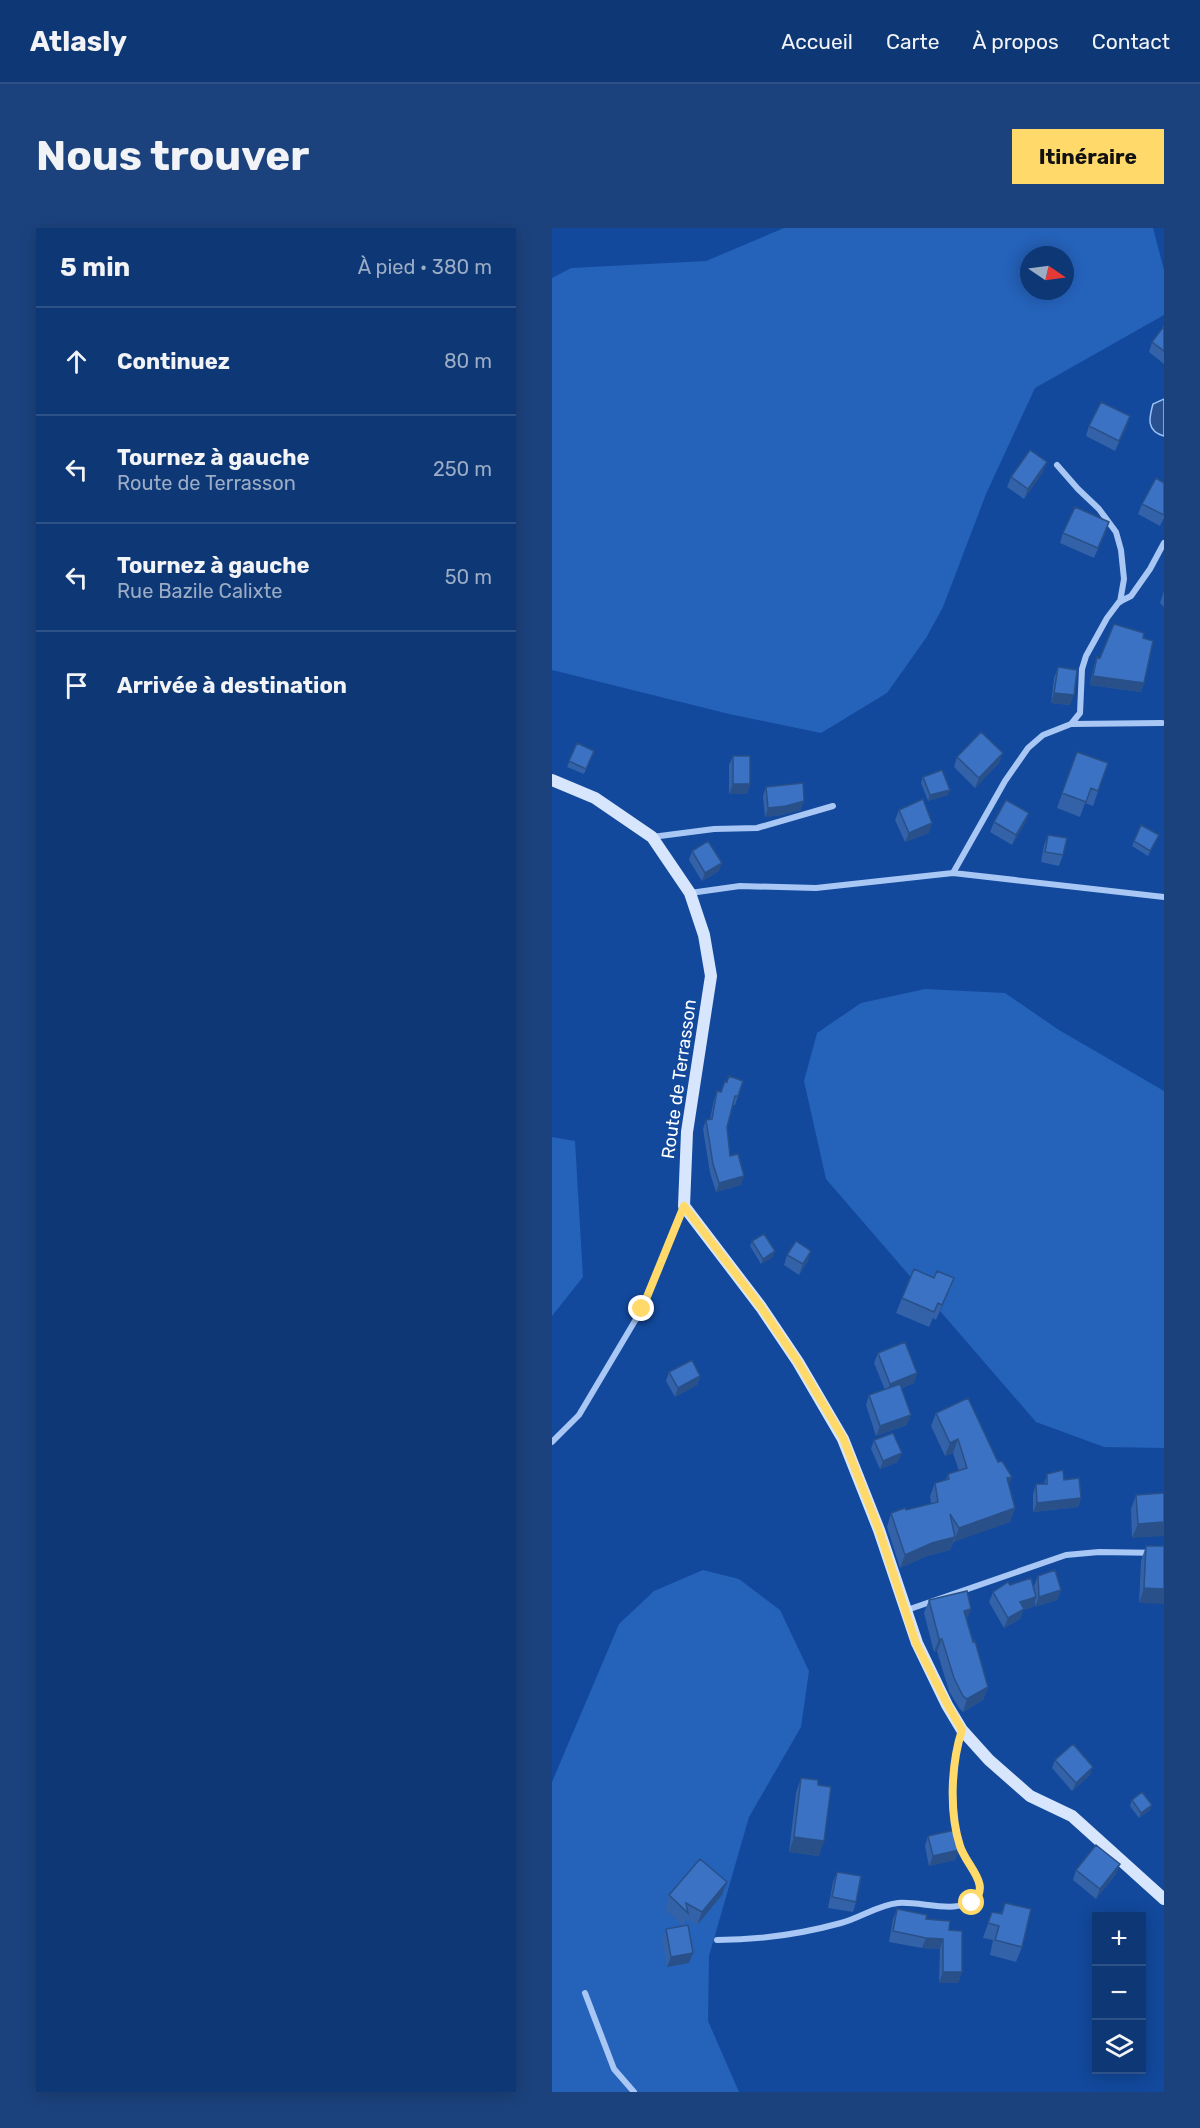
<!DOCTYPE html>
<html lang="fr">
<meta charset="utf-8">
<style>
body{margin:0;font-family:Rubik,sans-serif;background:#1c427d;color:#f1f3f6}
.controls{position:absolute;right:18px;bottom:18px;display:grid;overflow:hidden;border-radius:0px;box-shadow:0 3px 15px #0003}
.controls button{width:54px;height:54px;display:grid;place-items:center;padding:0;border:0;border-bottom:2px solid #2e5187;background:#0e3775;color:#f1f3f6;font:30px sans-serif}
.compass{position:absolute;left:468px;top:18px;width:54px;height:54px;border-radius:50%;background:#0e3775;box-shadow:0 3px 15px #0003;rotate:103deg}
.stop{position:absolute;width:18px;height:18px;margin:-14px;border:4px solid #ffda6a;border-radius:50%;background:#fff}
.stop.end{background:#ffda6a;border-color:#fff;box-shadow:0 2px 6px #0008}
.list{margin:0;padding:0;list-style:none}
h2{display:flex;justify-content:space-between;align-items:center;height:78px;margin:0;padding:0 24px;font-size:26px}
h2 small{font-size:20px;font-weight:400;color:#9bacc5}
.list li{display:grid;grid-template-columns:39px 1fr auto;gap:18px;align-items:center;box-sizing:border-box;height:108px;padding:0 24px;border-top:2px solid #2e5187}
.list b{display:block;font-size:22px;white-space:nowrap}
.list p{margin:0;font-size:20px;white-space:nowrap;color:#9bacc5}
.list em{font-size:20px;font-style:normal;color:#9bacc5}
.icon{flex:none;width:33px;height:33px;fill:none;stroke:currentColor;stroke-width:2;stroke-linecap:round;stroke-linejoin:round}
.map{position:relative;flex:none;width:612px;height:1864px;overflow:hidden;border-radius:0px}
header{display:flex;align-items:center;gap:36px;box-sizing:border-box;height:84px;padding:0 30px;background:#0e3775;border-bottom:2px solid #2e5187}
header strong{font-size:28px}
nav{display:flex;gap:33px;margin-inline-start:auto;font-size:21px}
.intro{display:flex;align-items:center;justify-content:space-between;box-sizing:border-box;height:144px;padding:0 36px}
h1{margin:0;font-size:42px}
.button{padding:15px 27px;border-radius:0px;background:#ffda6a;color:#111;font-size:21px;font-weight:700}
main{display:flex;gap:36px;padding:0 36px}
aside{flex:1;background:#0e3775;border-radius:0px;box-shadow:0 3px 15px #0003}
.map>svg:first-child{display:block}
</style>
<header>
<strong>Atlasly</strong>
<nav><a>Accueil</a><a>Carte</a><a>À propos</a><a>Contact</a></nav>
</header>
<div class="intro"><h1>Nous trouver</h1><a class="button">Itinéraire</a></div>
<main>
<aside>
<h2>5 min<small>À pied · 380 m</small></h2>
<ul class="list">
<li><svg class="icon" aria-label="ahead" viewBox="0 0 24 24"><path d="M12 20V5M6 11l6-6 6 6"/></svg><div><b>Continuez</b></div><em>80 m</em></li>
<li><svg class="icon" aria-label="left" viewBox="0 0 24 24"><path d="M17 20v-9H6M10 6l-5 5 5 5"/></svg><div><b>Tournez à gauche</b><p>Route de Terrasson</p></div><em>250 m</em></li>
<li><svg class="icon" aria-label="left" viewBox="0 0 24 24"><path d="M17 20v-9H6M10 6l-5 5 5 5"/></svg><div><b>Tournez à gauche</b><p>Rue Bazile Calixte</p></div><em>50 m</em></li>
<li><svg class="icon" aria-label="arrive" viewBox="0 0 24 24"><path d="M6 21V4h12l-3 4 3 4H6"/></svg><div><b>Arrivée à destination</b></div></li>
</ul>
</aside>
<div class="map">
<svg width="612" height="1864" viewBox="0 0 612 1864">
<rect width="100%" height="100%" fill="#12499c"/>
<path fill="#2562ba" fill-rule="evenodd" d="M232 0H601L612 42V87L483 160 434 266 391 379 374 410 335 465 269 505 177 486 0 442V50L19 40 154 33ZM477 27H513V63H477Z
M373 761 453 765 507 802 612 863V1220L552 1219 484 1194 274 951 252 853 265 805 309 775Z
M0 909 23 913 31 1049 0 1088Z
M151 1342 187 1351 228 1382 257 1443 249 1499 197 1589 157 1728 156 1793 187 1864H0V1554L67 1396 102 1363Z"/>
<path fill="#29518f" stroke="#99c1f7" stroke-width="1.5" d="M612 171V208C594 203 597 190 601 176Z"/>
<g fill="none" stroke-linecap="round" stroke-linejoin="round">
<path stroke="#a8c7f4" stroke-width="6" d="M505 237 526 261 547 281 564 304 569 322 572 351 568 374
M519 496 610 495
M100 609 162 601 205 600 281 578
M401 645 453 553 476 520 491 507 519 496 528 485 530 441 534 428 555 390 567 374 579 368 598 341 612 315
M138 665 188 658 264 660 401 645 612 669
M0 1214 27 1187 90 1081 132 979
M355 1382 514 1327 547 1324 612 1325
M165 1712C206 1712 249 1706 289 1695 308 1690 326 1677 346 1675 372 1673 405 1688 427 1669 431 1649 414 1636 408 1618 397 1585 399 1536 410 1503
M33 1765 62 1841 82 1864"/>
<path stroke="#d7e6fd" stroke-width="12" d="M0 552 43 570 100 609 138 665 152 707 159 748 135 904 132 978 209 1079 246 1134 291 1211 327 1302 365 1415 395 1477 410 1502 437 1532 478 1568 520 1588 612 1671"/>
</g>
<path fill="#3362a8" d="M612 98V136L597 124 600 114Z
M537 198H575L563 223 534 208Z
M491 244 472 271 455 259 459 249Z
M612 255V290L608 298 586 286 590 276Z
M554 304 542 330 508 315 511 305Z
M612 363V379L608 375Z
M545 429 548 430 592 455 589 464 538 457 542 438Z
M506 439 518 477 499 475 502 450Z
M25 515 42 523 32 546 15 539Z
M525 524 556 535 541 578 533 575 528 589 505 580Z
M181 528 198 556 195 566H177V537Z
M405 529 447 535 423 560 402 539Z
M371 549 396 567 376 573 369 555Z
M214 559 249 582 230 587 213 589 211 568Z
M347 582 377 605 353 614 343 592Z
M477 585 473 595 460 617 438 604 442 594Z
M496 607 511 627 507 638 489 634 492 617Z
M607 607 596 628 580 618 582 613Z
M140 623 167 643 150 653 137 632Z
M177 848 191 853 183 877H181L175 899 178 928 189 957 164 964 158 945 151 901 154 892 158 891 162 872 165 863 169 864 173 853 175 854Z
M200 1013 221 1029 209 1036 198 1018Z
M235 1027 256 1033 247 1047 232 1037Z
M396 1065 384 1092 381 1090 377 1099 344 1085 350 1070Z
M326 1125 365 1145 362 1155 350 1160 355 1197 324 1208 314 1177 317 1167 333 1162 322 1135Z
M117 1144 148 1148 145 1157 123 1169 114 1153Z
M384 1185 457 1258 463 1280 458 1294 402 1313 398 1322 375 1328 348 1340 335 1299 339 1285 379 1276 378 1268 383 1255 394 1252 396 1246 407 1243 401 1225 393 1228 379 1198Z
M322 1212 346 1234 328 1241 319 1221Z
M495 1246 512 1252 529 1270 526 1279 481 1284V1266L484 1256H492Z
M612 1265 580 1310 579 1281 584 1267Z
M594 1318H612L587 1375 589 1333Z
M486 1348 509 1362 505 1372 483 1379V1374L481 1379 471 1382 468 1391 452 1400 437 1374 441 1364 458 1357 483 1363 482 1358Z
M377 1372 415 1392 436 1459 431 1472 411 1484 407 1480 397 1463 385 1423 382 1424 372 1385Z
M503 1532 538 1547 520 1563 500 1540Z
M249 1550 266 1557 267 1628 237 1624 244 1565Z
M580 1572 600 1577 598 1582 587 1590 578 1578Z
M376 1608 407 1622 403 1632 377 1638 373 1618Z
M524 1642 564 1646 544 1671 521 1652Z
M285 1644 304 1674 301 1684 276 1680 281 1654Z
M117 1667H170L145 1697 134 1691 131 1698 141 1725 137 1735 115 1739 110 1711 114 1701 131 1698 113 1681Z
M453 1675 470 1719 464 1734 438 1727 441 1712 431 1710 440 1684 449 1685Z
M345 1681 374 1691 397 1702 410 1744 406 1755H387L388 1721 370 1720 337 1714 341 1691Z"/>
<path fill="#295088" d="M578 188 575 198 563 223 567 213Z
M495 234 491 244 472 271 476 261Z
M557 294 554 304 542 330 546 320Z
M541 448 592 455 589 464 538 457Z
M502 465 522 467 518 477 499 475Z
M451 525 447 535 423 560 427 550Z
M181 556H198L195 566H177Z
M398 562 396 567 376 573 378 567Z
M252 573 249 582 230 587 213 589 216 580Z
M477 585 473 595 460 617 464 607Z
M380 595 377 605 353 614 357 605Z
M170 635 167 643 150 653 153 645Z
M192 948 189 957 164 964 167 955Z
M223 1023 221 1029 209 1036 211 1031Z
M259 1023 256 1033 247 1047 251 1036Z
M402 1050 396 1065 384 1092 390 1077Z
M365 1145 362 1155 334 1166 338 1156Z
M148 1148 145 1157 123 1169 126 1160Z
M359 1187 355 1197 324 1208 328 1198Z
M406 1211 401 1225 393 1228 398 1215Z
M350 1225 346 1234 328 1241 331 1233Z
M460 1249 455 1262V1250Z
M529 1270 526 1279 481 1284 485 1275Z
M463 1280 458 1294 402 1314 407 1300Z
M612 1294V1308L580 1310 586 1296Z
M403 1309 398 1322 375 1328 348 1340 353 1327 380 1315Z
M592 1360 612 1361V1376L587 1375Z
M509 1362 505 1372 483 1379 487 1369Z
M484 1369 481 1379 471 1382 468 1391 452 1400 456 1390 468 1374Z
M419 1381 414 1394 412 1383Z
M387 1411H390L385 1423 382 1424Z
M436 1459 431 1472 411 1484 415 1471Z
M541 1539 538 1547 520 1563 524 1555Z
M600 1577 598 1582 587 1590 589 1585Z
M242 1609 272 1613 267 1628 237 1624Z
M407 1622 403 1632 377 1638 381 1628Z
M568 1636 564 1646 544 1671 548 1661Z
M175 1654 170 1667 145 1697 150 1684Z
M374 1710 391 1711 388 1721 370 1720Z
M141 1725 137 1735 115 1739 119 1729Z
M391 1744H410L406 1755H387Z"/>
<path fill="#3b72c3" stroke="#295088" stroke-width="1.5" d="M612 98V123L600 114Z
M549 174 578 188 567 213 537 198Z
M478 222 495 234 476 261 459 249Z
M604 250 612 255V287L590 276Z
M523 279 557 294 546 320 511 305Z
M562 396 592 405 591 410 601 413 592 455 541 448 545 429 548 430Z
M506 439 525 442 522 467 502 465Z
M429 504 451 525 427 550 405 529Z
M25 515 42 523 34 541 17 533Z
M525 524 556 535 546 563 539 560 534 574 510 565Z
M181 528H198V556H181Z
M390 542 398 562 378 567 371 549Z
M251 555 252 573 234 578 216 580 214 559Z
M371 571 380 595 357 605 347 582Z
M454 572 477 585 464 607 442 594Z
M589 597 607 607 598 623 582 613Z
M496 607 515 610 511 627 493 624Z
M156 613 170 635 153 645 140 623Z
M177 848 191 853 186 868H183L175 899 178 928 186 926 192 948 167 955 161 936 154 892 160 891 165 863 169 864 173 853 175 854Z
M212 1006 223 1023 211 1031 200 1013Z
M244 1013 259 1023 251 1036 235 1027Z
M362 1041 382 1050 385 1043 402 1050 390 1077 386 1075 382 1084 350 1070Z
M353 1114 365 1145 338 1156 326 1125Z
M140 1132 148 1148 126 1160 117 1144Z
M348 1156 359 1187 328 1198 317 1167Z
M416 1170 446 1234 450 1233 460 1249 455 1250 463 1280 407 1300 398 1286 403 1309 380 1315 353 1327 339 1285 353 1280 354 1282 386 1274 383 1255 397 1251 396 1246 415 1240 406 1211 398 1215 384 1185Z
M341 1205 350 1225 331 1233 322 1212Z
M511 1242 512 1252 527 1250 529 1270 485 1275 484 1256H495V1246Z
M612 1265V1294L586 1296 584 1267Z
M594 1318H612V1361L592 1360Z
M503 1342 509 1362 487 1369 486 1348Z
M479 1350 484 1369 468 1374 472 1381 456 1390 441 1364 456 1354 458 1357Z
M415 1363 419 1381 412 1383 421 1414 423 1413 436 1459 415 1471 411 1468 402 1450 390 1411H387L377 1372Z
M521 1516 541 1539 524 1555 503 1532Z
M249 1550 266 1552V1557L279 1559 272 1613 242 1609Z
M590 1564 600 1577 589 1585 580 1572Z
M403 1602 407 1622 381 1628 376 1608Z
M544 1617 568 1636 548 1661 524 1642Z
M148 1631 175 1654 150 1684 134 1675 136 1685 117 1667Z
M285 1644 309 1648 304 1674 280 1669Z
M453 1675 479 1681 470 1719 443 1712 447 1698 436 1695 440 1684 450 1686Z
M345 1681 375 1687 374 1691 398 1693 397 1702 410 1703V1744H391V1711L374 1710 341 1703Z
M136 1697 141 1725 119 1729 114 1701Z"/>
<g fill="none" stroke-linecap="round" stroke-linejoin="round">
<path stroke="#ffda6a" stroke-width="8" d="M90 1081 132 978 209 1079 246 1134 291 1210 327 1302 364 1415 395 1476 410 1502C399 1536 397 1584 408 1618 414 1638 441 1657 420 1675"/>
</g>
<g text-anchor="middle" dominant-baseline="central" stroke-width="5" stroke-linejoin="round" paint-order="stroke">
<g font-size="18" fill="#fff" stroke="#12499c">
<text transform="translate(127 851) rotate(-82)">Route de Terrasson</text>
</g>
</g>
</svg>
<div class="controls">
<button>+</button>
<button>−</button>
<button><svg class="icon" aria-label="layers" viewBox="0 0 24 24"><path d="M12 4l9 5-9 5-9-5zM3 14l9 5 9-5"/></svg></button>
</div>
<svg class="compass" viewBox="-18 -18 36 36"><path d="M0-13l5 13h-10z" fill="#e53935"/><path d="M0 13l5-13h-10z" fill="#9bacc5"/></svg>
<div class="stop" style="left:420px;top:1675px"></div>
<div class="stop end" style="left:90px;top:1081px"></div>
</div>
</main>
